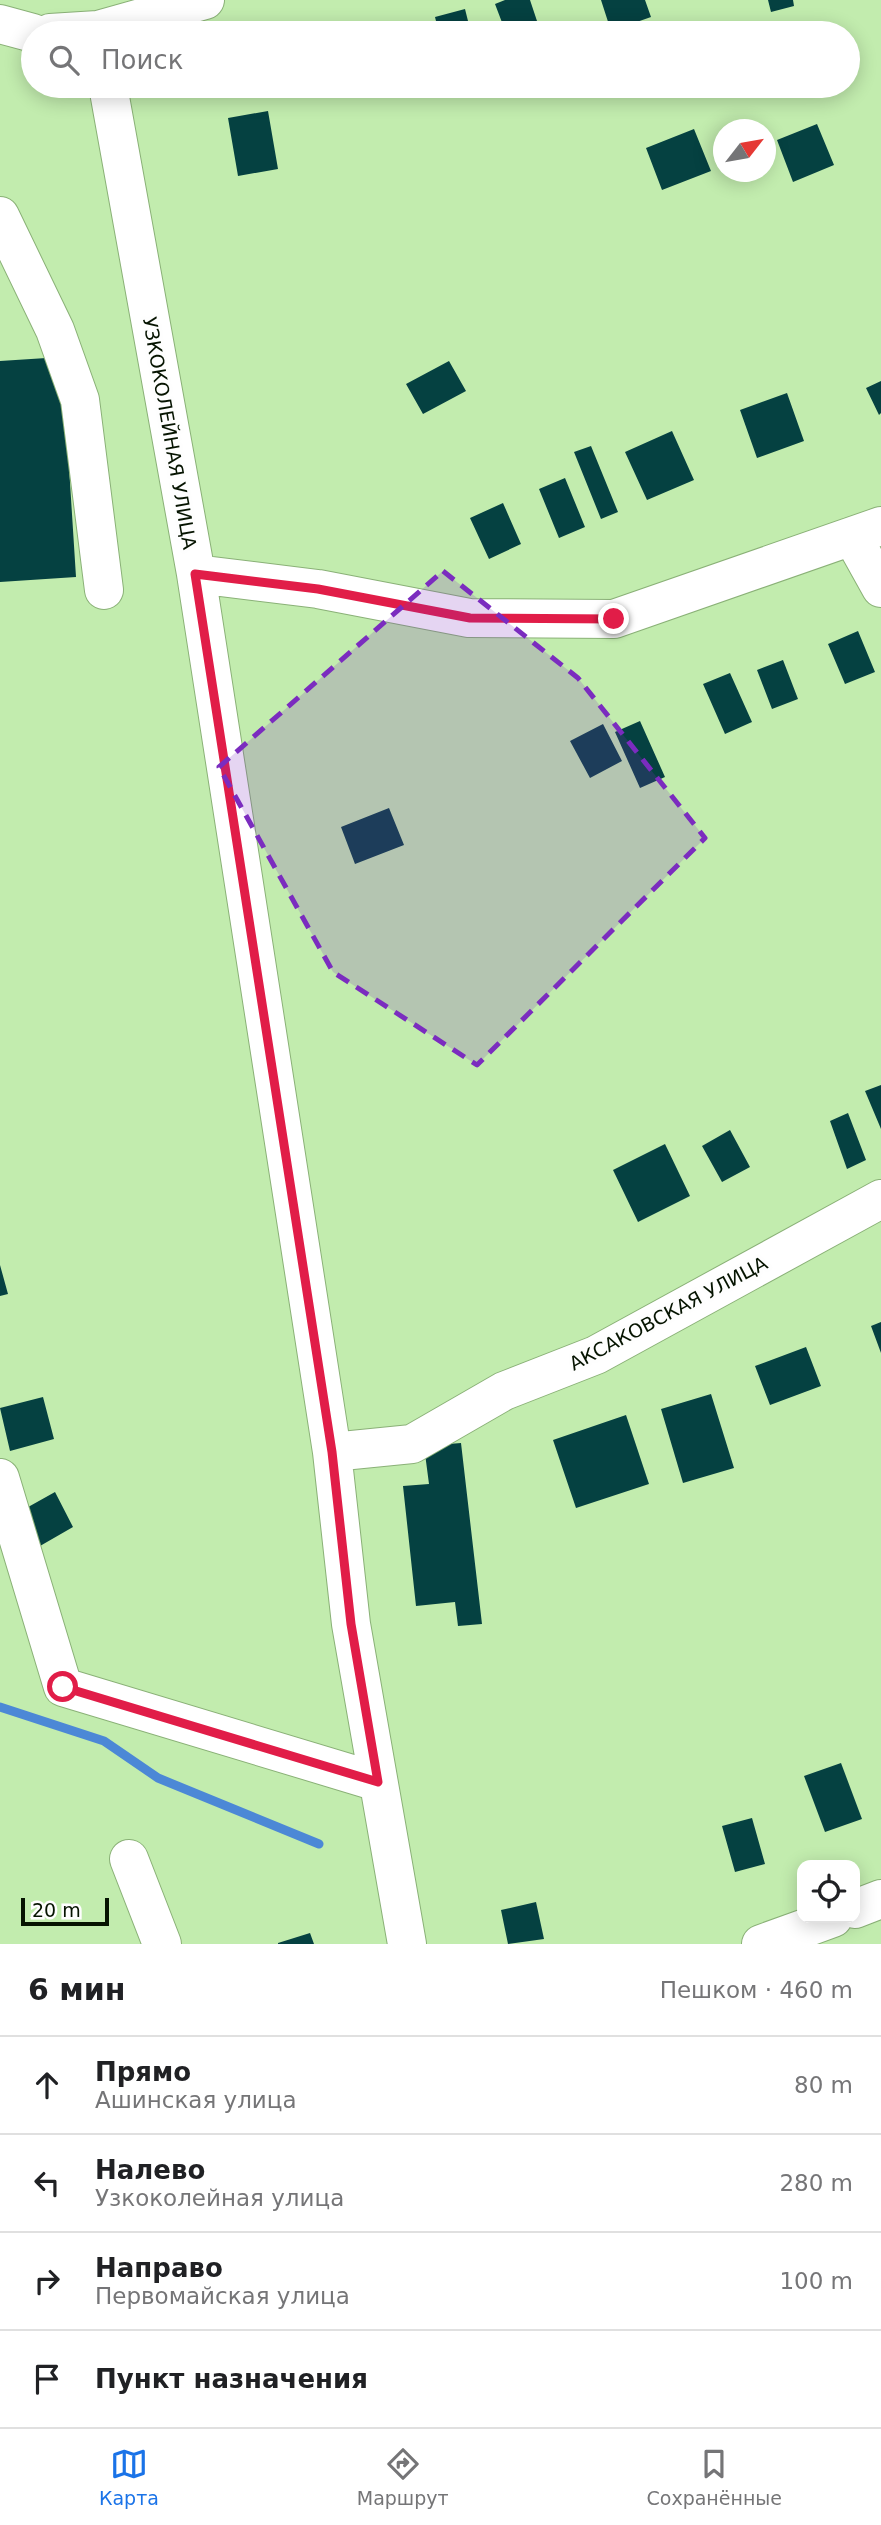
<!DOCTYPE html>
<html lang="ru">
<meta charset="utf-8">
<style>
body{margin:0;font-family:"DejaVu Sans",sans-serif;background:#f2f2f2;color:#202124}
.controls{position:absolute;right:21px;bottom:21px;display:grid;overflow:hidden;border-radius:14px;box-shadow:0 4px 18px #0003}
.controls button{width:63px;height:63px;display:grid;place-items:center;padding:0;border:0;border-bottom:2px solid #e0e0e0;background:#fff;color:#202124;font:35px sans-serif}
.compass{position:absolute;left:713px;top:119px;width:63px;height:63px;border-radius:50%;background:#fff;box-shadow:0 4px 18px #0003;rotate:59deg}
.scale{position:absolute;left:21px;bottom:18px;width:88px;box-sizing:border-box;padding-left:7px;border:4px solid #061401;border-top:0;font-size:19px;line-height:24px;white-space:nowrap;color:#061401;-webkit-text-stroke:5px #fefefe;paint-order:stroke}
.stop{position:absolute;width:21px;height:21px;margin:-16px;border:5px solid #e11d48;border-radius:50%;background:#fff}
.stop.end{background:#e11d48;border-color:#fff;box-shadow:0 2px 7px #0008}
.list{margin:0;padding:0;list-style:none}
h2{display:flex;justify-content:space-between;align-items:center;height:91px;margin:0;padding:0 28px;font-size:30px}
h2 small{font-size:23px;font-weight:400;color:#757577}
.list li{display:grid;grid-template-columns:46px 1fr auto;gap:21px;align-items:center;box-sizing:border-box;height:98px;padding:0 28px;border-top:2px solid #e0e0e0}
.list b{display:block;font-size:26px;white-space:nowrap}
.list p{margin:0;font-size:23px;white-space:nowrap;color:#757577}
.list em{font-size:23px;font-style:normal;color:#757577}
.icon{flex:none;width:38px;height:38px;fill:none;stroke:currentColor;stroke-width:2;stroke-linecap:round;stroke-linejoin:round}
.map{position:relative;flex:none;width:881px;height:1944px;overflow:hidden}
.search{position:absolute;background:#fff;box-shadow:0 4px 18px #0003;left:21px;right:21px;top:21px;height:77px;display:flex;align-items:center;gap:18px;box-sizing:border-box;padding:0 24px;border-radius:38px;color:#757577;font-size:26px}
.sheet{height:483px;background:#fff}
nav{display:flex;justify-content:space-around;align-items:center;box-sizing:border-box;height:98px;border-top:2px solid #e0e0e0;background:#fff;font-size:19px;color:#757577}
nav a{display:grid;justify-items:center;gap:4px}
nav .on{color:#1a73e8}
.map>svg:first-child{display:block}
</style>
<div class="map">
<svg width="881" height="1944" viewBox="0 0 881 1944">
<rect width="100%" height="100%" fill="#c2ecae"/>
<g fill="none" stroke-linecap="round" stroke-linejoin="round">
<path stroke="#4c88d6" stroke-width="9" d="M0 1707 104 1741 158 1778 319 1844"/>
</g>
<path fill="#054141" d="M505 0H530L541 33H506L495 4Z
M601 0H645L651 17 611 31Z
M768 0H793L794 6 771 12Z
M465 9 471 33H439L435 17Z
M391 28 392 33H374V32Z
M268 111 278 169 238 176 228 118Z
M817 124 834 165 793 182 777 140Z
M694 129 711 171 662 190 646 148Z
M62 357 76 577 0 582V361Z
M449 361 466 391 423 414 406 384Z
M881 381V413L879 415 866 388Z
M787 393 804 441 757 458 740 410Z
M672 431 694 480 647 500 625 452Z
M591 446 618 512 601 519 574 452Z
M565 478 585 527 559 538 539 489Z
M503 503 521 544 489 559 470 518Z
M858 631 875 672 845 684 828 644Z
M783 660 798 699 772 709 757 670Z
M730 673 752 722 725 734 703 684Z
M640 721 665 777 640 788 615 732Z
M603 724 622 761 590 778 570 741Z
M389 808 404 845 355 864 341 827Z
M881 1085V1129L865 1091Z
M848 1113 866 1160 847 1169 830 1121Z
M730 1130 750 1167 722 1182 702 1146Z
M665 1144 690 1196 638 1222 613 1170Z
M0 1265 8 1294 0 1296Z
M881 1322V1353L871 1326Z
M806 1347 821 1386 770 1405 755 1366Z
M711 1394 734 1468 683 1483 661 1409Z
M43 1397 54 1439 10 1451 0 1408Z
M626 1415 649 1484 576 1508 553 1440Z
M461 1443 482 1624 458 1626 455 1602 416 1606 403 1486 429 1484 424 1446Z
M55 1492 73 1527 40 1546 21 1511Z
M841 1763 862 1819 825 1832 804 1776Z
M752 1818 765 1864 735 1872 722 1826Z
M536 1902 544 1939 508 1944 501 1910Z
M310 1933 314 1944H278V1943Z"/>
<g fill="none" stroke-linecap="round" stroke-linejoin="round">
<defs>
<path id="minor" d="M0 24 33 33
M50 33 98 30 205 0
M108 86 196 574 332 1452 351 1624 407 1944
M0 216 55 330 80 400 104 590
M852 536 881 588
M196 574 318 589 469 618 614 619 881 526
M332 1452 412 1444 504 1391 596 1355 881 1199
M0 1478 63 1687 378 1782
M129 1859 162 1944
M855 1909 881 1899
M761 1944 833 1918"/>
</defs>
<use href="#minor" stroke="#8ab177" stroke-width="40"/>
<use href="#minor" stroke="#fff" stroke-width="38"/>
</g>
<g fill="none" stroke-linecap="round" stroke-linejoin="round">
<path stroke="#e11d48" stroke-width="9" d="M63 1687 378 1782 351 1624 332 1452 195 574 318 589 470 618 614 619"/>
</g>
<path fill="#7b2cbf" fill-opacity="0.2" stroke="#7b2cbf" stroke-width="5" stroke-dasharray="14 9" stroke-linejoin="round" d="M443 571 578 678 705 838 477 1065 333 972 219 767Z"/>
<g text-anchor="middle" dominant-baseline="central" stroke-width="7" stroke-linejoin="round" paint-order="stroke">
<g font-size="19" fill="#061401" stroke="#fefefe">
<text transform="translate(170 433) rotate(80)">УЗКОКОЛЕЙНАЯ УЛИЦА</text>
<text transform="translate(668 1313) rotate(-28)">АКСАКОВСКАЯ УЛИЦА</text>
</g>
</g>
</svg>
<div class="controls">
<button><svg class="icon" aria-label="locate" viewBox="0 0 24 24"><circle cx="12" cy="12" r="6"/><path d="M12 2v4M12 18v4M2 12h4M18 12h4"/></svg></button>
</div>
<svg class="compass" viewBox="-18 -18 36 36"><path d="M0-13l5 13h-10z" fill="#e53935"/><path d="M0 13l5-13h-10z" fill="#757577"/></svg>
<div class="scale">20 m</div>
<div class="stop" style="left:63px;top:1687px"></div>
<div class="stop end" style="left:614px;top:619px"></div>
<div class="search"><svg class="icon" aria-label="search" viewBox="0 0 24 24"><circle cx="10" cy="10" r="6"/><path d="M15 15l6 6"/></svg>Поиск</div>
</div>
<section class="sheet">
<h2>6 мин<small>Пешком · 460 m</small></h2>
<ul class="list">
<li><svg class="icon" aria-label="ahead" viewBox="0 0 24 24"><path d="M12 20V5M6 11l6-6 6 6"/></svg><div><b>Прямо</b><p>Ашинская улица</p></div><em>80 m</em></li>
<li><svg class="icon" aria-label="left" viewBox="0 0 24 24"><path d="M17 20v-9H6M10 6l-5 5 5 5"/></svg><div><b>Налево</b><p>Узкоколейная улица</p></div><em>280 m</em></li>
<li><svg class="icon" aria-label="right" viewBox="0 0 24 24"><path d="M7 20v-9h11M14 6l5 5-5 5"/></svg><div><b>Направо</b><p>Первомайская улица</p></div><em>100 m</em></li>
<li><svg class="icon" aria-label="arrive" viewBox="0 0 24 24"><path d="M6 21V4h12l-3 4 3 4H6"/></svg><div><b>Пункт назначения</b></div></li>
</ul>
</section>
<nav>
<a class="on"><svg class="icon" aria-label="map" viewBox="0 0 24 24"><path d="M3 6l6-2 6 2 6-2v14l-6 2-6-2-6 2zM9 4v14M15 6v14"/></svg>Карта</a>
<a><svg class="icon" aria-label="directions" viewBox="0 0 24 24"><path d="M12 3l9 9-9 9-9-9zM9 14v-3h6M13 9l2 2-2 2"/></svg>Маршрут</a>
<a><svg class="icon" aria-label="saved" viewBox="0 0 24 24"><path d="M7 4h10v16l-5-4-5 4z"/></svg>Сохранённые</a>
</nav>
